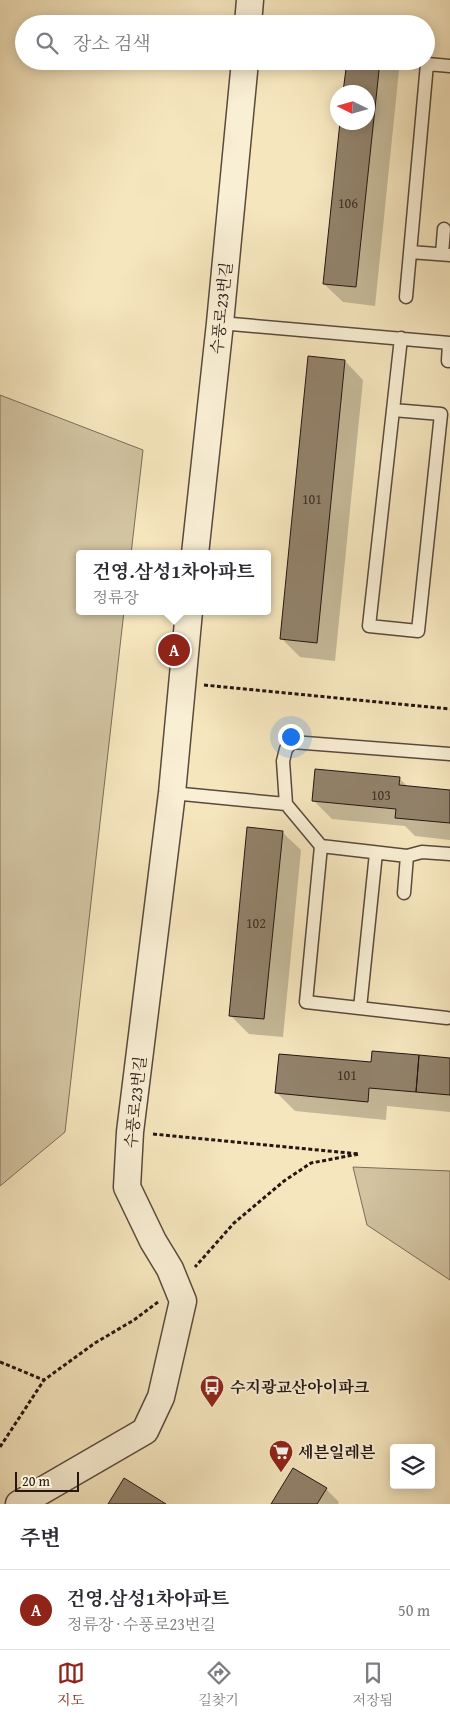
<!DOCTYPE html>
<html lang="ko">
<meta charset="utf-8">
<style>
body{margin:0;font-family:"Gentium Book Plus","Noto Serif KR",serif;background:#f7f7f7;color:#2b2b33}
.controls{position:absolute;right:15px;bottom:15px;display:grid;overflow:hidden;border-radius:5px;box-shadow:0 2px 12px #0003}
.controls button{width:45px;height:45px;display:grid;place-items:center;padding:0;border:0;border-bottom:1px solid #e1e1e2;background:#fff;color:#2b2b33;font:25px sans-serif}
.compass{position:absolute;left:330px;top:85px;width:45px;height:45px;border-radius:50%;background:#fff;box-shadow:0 2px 12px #0003;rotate:275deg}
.scale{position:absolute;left:15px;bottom:12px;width:64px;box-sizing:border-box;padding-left:5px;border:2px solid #251611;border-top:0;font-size:14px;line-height:18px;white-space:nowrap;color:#251611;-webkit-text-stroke:4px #f9efd5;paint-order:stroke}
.you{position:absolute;left:290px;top:736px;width:18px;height:18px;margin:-12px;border:4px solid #fff;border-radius:50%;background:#1a73e8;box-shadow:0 0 0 8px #1a73e833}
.badge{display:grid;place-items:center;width:32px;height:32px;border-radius:50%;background:#8f2418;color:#fff;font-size:16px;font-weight:700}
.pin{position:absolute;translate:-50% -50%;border:2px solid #fff;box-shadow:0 1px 5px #0006}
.popup{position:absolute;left:76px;top:550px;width:195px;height:65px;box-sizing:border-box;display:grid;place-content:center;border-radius:5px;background:#fff;filter:drop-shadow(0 1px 4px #0005);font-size:16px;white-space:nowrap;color:#7c7c81}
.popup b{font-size:19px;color:#2b2b33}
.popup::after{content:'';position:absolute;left:50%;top:100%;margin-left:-10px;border:10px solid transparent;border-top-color:#fff}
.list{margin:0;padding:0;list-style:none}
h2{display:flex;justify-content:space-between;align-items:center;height:65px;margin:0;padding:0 20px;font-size:21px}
h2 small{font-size:16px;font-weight:400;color:#7c7c81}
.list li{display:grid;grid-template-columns:32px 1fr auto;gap:15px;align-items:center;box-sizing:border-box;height:80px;padding:0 20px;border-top:1px solid #e1e1e2}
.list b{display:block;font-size:19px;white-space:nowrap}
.list p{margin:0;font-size:16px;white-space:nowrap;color:#7c7c81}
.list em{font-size:16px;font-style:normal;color:#7c7c81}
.icon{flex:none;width:28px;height:28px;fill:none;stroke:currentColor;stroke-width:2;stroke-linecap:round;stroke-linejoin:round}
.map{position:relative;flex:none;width:450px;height:1504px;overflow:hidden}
.search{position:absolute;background:#fff;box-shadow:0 2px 12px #0003;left:15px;right:15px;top:15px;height:55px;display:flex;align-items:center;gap:12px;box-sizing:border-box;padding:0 18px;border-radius:28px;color:#7c7c81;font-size:19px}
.sheet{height:145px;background:#fff}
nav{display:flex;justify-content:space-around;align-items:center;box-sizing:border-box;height:70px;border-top:1px solid #e1e1e2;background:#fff;font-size:14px;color:#7c7c81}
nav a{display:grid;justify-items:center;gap:2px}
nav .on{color:#8f2418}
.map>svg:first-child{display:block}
</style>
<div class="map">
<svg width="450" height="1504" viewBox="0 0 450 1504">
<rect width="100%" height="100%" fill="#f6e6be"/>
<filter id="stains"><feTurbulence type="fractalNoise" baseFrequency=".004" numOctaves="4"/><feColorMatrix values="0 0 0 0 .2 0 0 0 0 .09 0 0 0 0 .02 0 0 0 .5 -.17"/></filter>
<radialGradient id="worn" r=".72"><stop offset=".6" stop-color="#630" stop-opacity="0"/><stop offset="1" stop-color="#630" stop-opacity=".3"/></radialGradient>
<path fill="#d2c3a1" stroke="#7c6c59" d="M0 395 143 450 131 554H80V611H124L65 1132 0 1186Z
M353 1167 450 1171V1280L367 1225Z"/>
<path fill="#0003" d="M348 61H390L399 70 375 306 343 302 324 284 368 122V92H345Z
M345 361 363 380 335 661 300 657 281 638Z
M399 778 408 787 450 791V840L415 836 405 826 332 819 313 800Z
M282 832 301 850 283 1037 249 1034 230 1015Z
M450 1059V1112L387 1106 386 1120 295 1111 277 1093 372 1064Z
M326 1489 339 1502 338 1504H273Z"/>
<path fill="#92826b" stroke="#251611" d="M347 61H380L356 287 323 284 340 122H368V92H343Z
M308 356 345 360 317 643 280 639Z
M315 769 400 777 399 785 450 790V823L395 818 396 809 312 801Z
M247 827 283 831 264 1019 229 1016Z
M372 1051 419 1055 416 1092 369 1088 368 1102 275 1093 279 1054 371 1062Z
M419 1055 450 1058V1095L416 1092Z
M293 1468 327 1488 317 1504H271Z
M124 1478 166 1504H108Z"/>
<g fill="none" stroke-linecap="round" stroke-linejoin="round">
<defs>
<path id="lane" d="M410 252 450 255
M442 254 444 229
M406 297 427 64 450 66
M220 323 450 343
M448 361 449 343
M393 410 441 414 418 631 369 626 401 338
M450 754 292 742 286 749 283 761 286 804 321 846 407 856 422 852 450 854
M172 793 286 804
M321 846 306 1002 447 1018
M404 893 407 856
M360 1008 376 853"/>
<path id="street" d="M248 24 250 0
M195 554 220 323 245 61
M19 1504 145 1431 161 1397 183 1301 170 1269 153 1241 127 1187 130 1132 172 793 189 611"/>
</defs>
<use href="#lane" stroke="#594a3c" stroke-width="15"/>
<use href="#street" stroke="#594a3c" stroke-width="29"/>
<path stroke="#251611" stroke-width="3" stroke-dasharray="4 2.5" stroke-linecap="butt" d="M204 685 450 709
M153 1134 359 1154 311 1163 284 1181 234 1223 195 1267
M0 1362 44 1380
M0 1447 44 1380 95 1343 134 1320 158 1302"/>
<use href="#lane" stroke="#f9efd5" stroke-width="12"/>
<use href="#street" stroke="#f9efd5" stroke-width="26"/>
</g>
<defs>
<symbol id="bus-pin" viewBox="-11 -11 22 30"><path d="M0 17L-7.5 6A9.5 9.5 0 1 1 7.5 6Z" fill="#8f2418" stroke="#f9efd5"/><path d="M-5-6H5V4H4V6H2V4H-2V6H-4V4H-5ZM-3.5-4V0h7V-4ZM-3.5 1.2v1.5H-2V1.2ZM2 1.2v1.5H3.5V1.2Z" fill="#fff"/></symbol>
<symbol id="supermarket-pin" viewBox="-11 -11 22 30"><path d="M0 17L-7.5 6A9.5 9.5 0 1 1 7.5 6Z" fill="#8f2418" stroke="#f9efd5"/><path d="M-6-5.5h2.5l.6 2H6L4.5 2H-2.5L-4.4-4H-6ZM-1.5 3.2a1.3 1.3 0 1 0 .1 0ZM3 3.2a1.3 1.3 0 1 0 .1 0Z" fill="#fff"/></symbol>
</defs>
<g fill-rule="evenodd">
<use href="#bus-pin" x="198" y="1373" width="28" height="38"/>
<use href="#supermarket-pin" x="267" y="1438" width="28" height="38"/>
</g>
<g text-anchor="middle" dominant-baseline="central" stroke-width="4" stroke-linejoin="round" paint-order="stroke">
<g font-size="14" fill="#403128">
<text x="348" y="203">106</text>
<text x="312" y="499">101</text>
<text x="381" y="795">103</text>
<text x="256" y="923">102</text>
<text x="347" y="1075">101</text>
</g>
<g font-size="16" fill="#251611" stroke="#f9efd5">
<text transform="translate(221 308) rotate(-84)">수풍로23번길</text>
<text transform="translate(135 1102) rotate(-84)">수풍로23번길</text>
</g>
<g font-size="16" font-weight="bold" fill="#251611" stroke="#f9efd5" text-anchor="start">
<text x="230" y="1387">수지광교산아이파크</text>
<text x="298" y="1452">세븐일레븐</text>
</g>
</g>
<rect width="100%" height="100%" filter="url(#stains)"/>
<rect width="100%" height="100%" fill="url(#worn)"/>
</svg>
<div class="controls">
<button><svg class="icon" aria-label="layers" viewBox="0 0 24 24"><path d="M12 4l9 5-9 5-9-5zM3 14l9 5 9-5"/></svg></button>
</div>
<svg class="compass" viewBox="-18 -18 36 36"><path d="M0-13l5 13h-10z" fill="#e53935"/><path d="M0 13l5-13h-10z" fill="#7c7c81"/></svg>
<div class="scale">20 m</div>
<div class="you"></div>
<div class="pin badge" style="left:174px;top:650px">A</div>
<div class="popup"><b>건영.삼성1차아파트</b>정류장</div>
<div class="search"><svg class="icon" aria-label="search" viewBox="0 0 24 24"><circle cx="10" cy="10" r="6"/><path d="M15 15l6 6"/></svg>장소 검색</div>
</div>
<section class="sheet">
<h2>주변<small></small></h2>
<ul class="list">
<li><span class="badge">A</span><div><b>건영.삼성1차아파트</b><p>정류장 · 수풍로23번길</p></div><em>50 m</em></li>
</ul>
</section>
<nav>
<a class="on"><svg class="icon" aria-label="map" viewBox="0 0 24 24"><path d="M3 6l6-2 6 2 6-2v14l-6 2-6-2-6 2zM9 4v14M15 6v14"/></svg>지도</a>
<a><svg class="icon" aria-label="directions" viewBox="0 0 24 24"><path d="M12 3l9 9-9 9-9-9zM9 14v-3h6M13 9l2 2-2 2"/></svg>길찾기</a>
<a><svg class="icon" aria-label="saved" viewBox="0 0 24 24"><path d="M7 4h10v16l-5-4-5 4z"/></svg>저장됨</a>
</nav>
